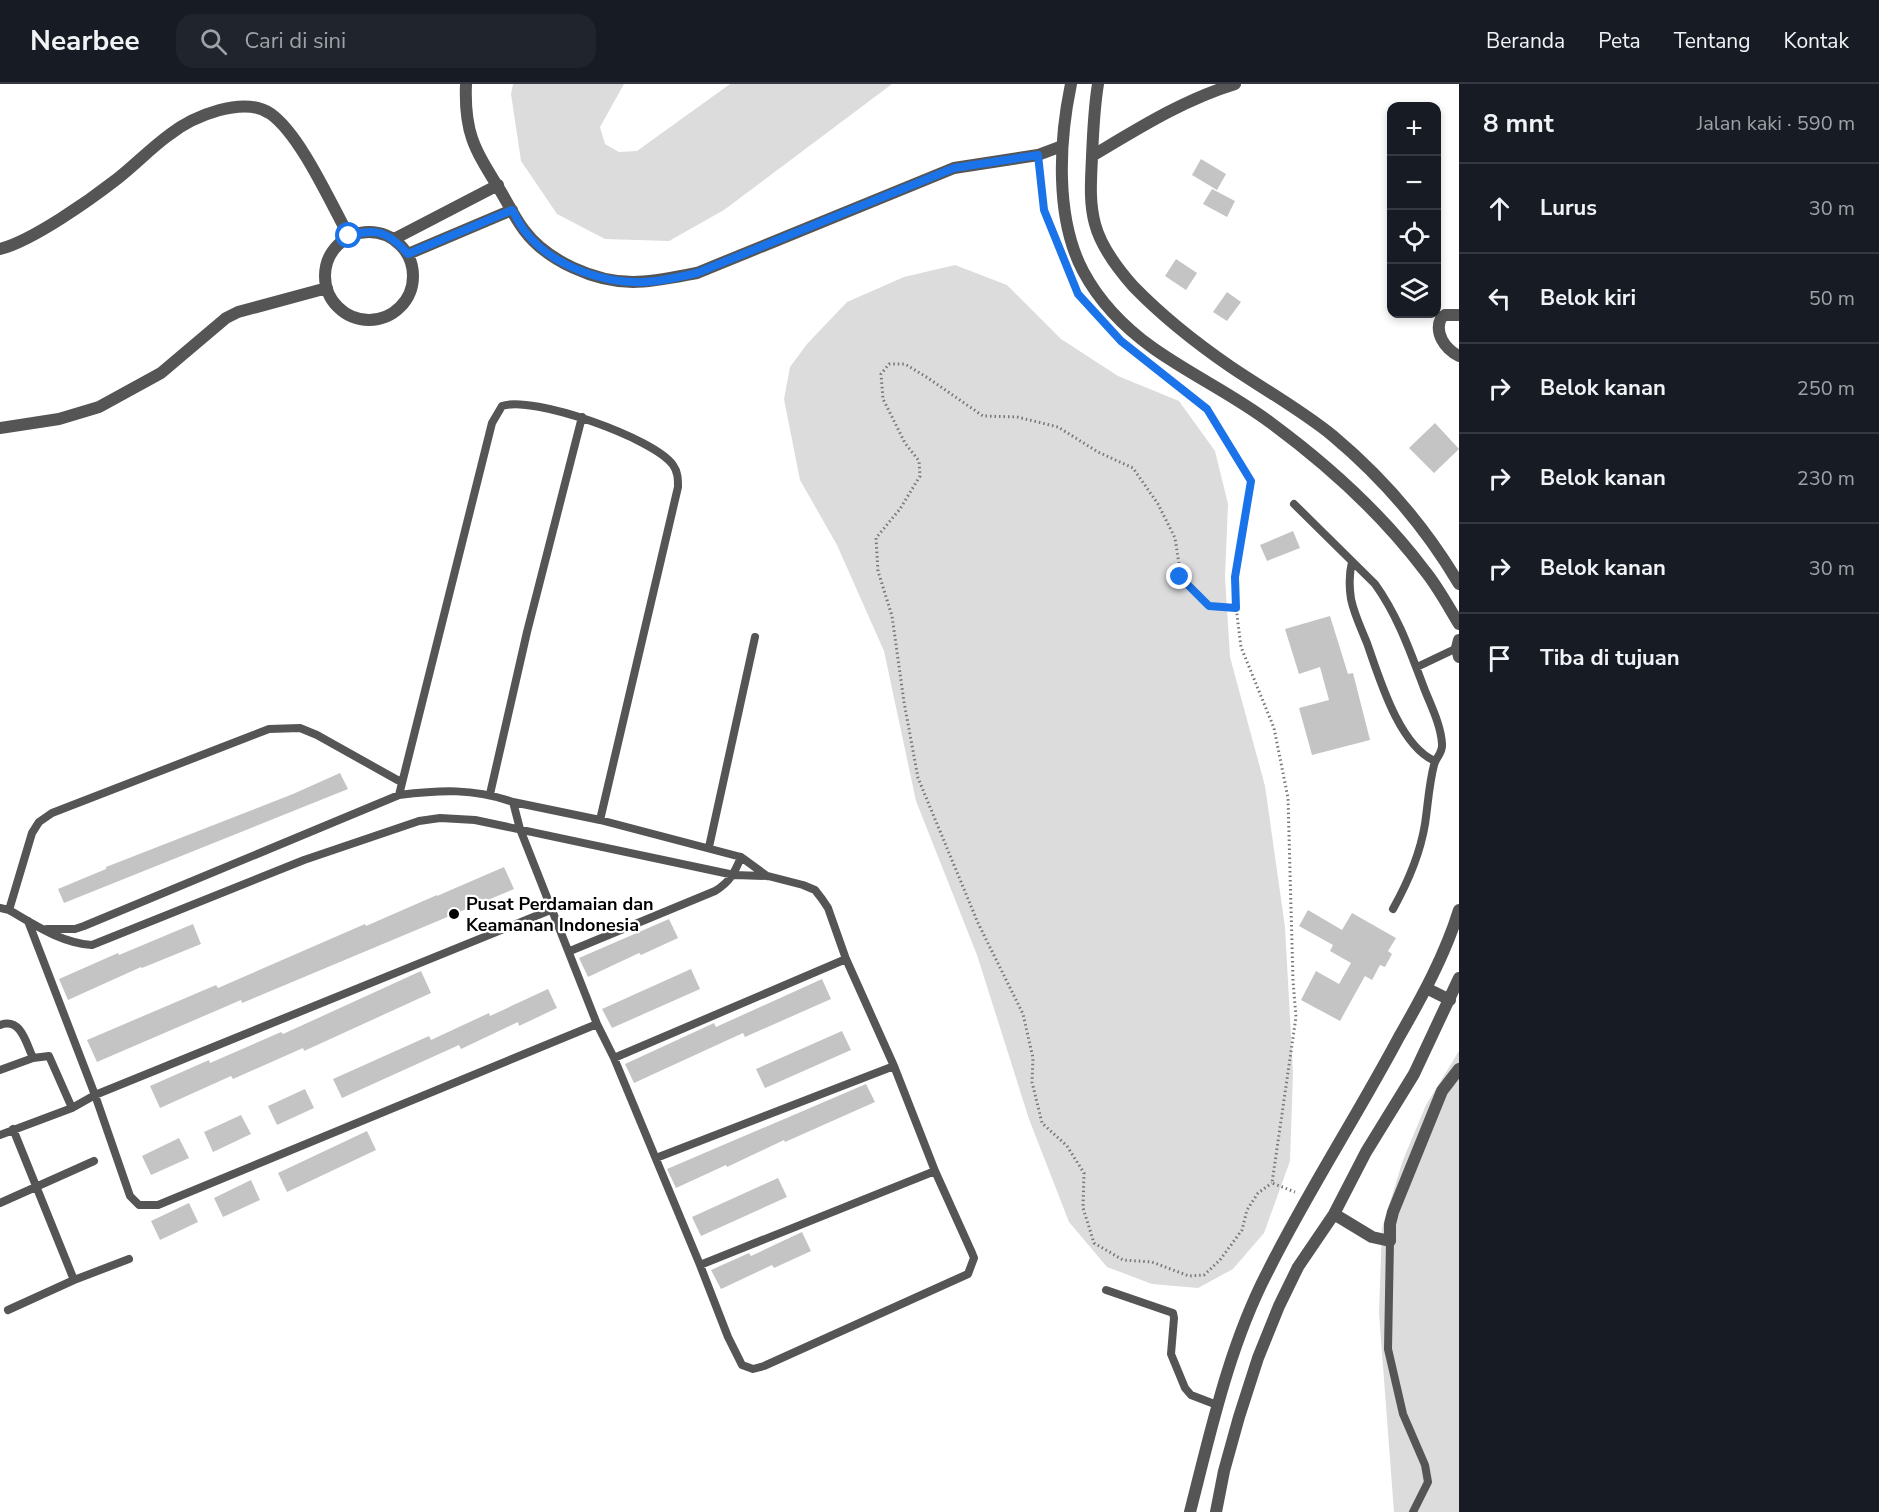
<!DOCTYPE html>
<html lang="id">
<meta charset="utf-8">
<style>
body{margin:0;font-family:"Nunito Sans",sans-serif;background:#20242c;color:#f1f3f6}
.controls{position:absolute;right:18px;top:18px;display:grid;overflow:hidden;border-radius:12px;box-shadow:0 3px 9px #0003}
.controls button{width:54px;height:54px;display:grid;place-items:center;padding:0;border:0;border-bottom:2px solid #363941;background:#171b24;color:#f1f3f6;font:30px sans-serif}
.stop{position:absolute;width:18px;height:18px;margin:-14px;border:4px solid #1a73e8;border-radius:50%;background:#fff}
.stop.end{background:#1a73e8;border-color:#fff;box-shadow:0 2px 6px #0008}
.list{margin:0;padding:0;list-style:none}
h2{display:flex;justify-content:space-between;align-items:center;height:78px;margin:0;padding:0 24px;font-size:26px}
h2 small{font-size:20px;font-weight:400;color:#9ea1a6}
.list li{display:grid;grid-template-columns:39px 1fr auto;gap:18px;align-items:center;box-sizing:border-box;height:90px;padding:0 24px;border-top:2px solid #363941}
.list b{display:block;font-size:22px;white-space:nowrap}
.list em{font-size:20px;font-style:normal;color:#9ea1a6}
.icon{flex:none;width:33px;height:33px;fill:none;stroke:currentColor;stroke-width:2;stroke-linecap:round;stroke-linejoin:round}
.map{position:relative;flex:none;width:1459px;height:1428px;overflow:hidden}
header{display:flex;align-items:center;gap:36px;box-sizing:border-box;height:84px;padding:0 30px;background:#171b24;border-bottom:2px solid #363941}
header strong{font-size:28px}
nav{display:flex;gap:33px;margin-inline-start:auto;font-size:21px}
.search{width:420px;height:54px;background:#20242c;display:flex;align-items:center;gap:15px;box-sizing:border-box;padding:0 21px;border-radius:18px;color:#9ea1a6;font-size:22px}
main{display:flex}
aside{flex:1;background:#171b24}
.map>svg:first-child{display:block}
</style>
<header>
<strong>Nearbee</strong>
<div class="search"><svg class="icon" aria-label="search" viewBox="0 0 24 24"><circle cx="10" cy="10" r="6"/><path d="M15 15l6 6"/></svg>Cari di sini</div>
<nav><a>Beranda</a><a>Peta</a><a>Tentang</a><a>Kontak</a></nav>
</header>
<main>
<div class="map">
<svg width="1459" height="1428" viewBox="0 0 1459 1428">
<rect width="100%" height="100%" fill="#fff"/>
<path fill="#dcdcdc" d="M513 0H624L600 43 605 60 619 68 637 67 730 0H892L724 126 669 157 605 155 557 130 521 77 511 10Z
M955 181 1007 201 1061 255 1118 292 1179 317 1215 367 1228 420 1225 493 1230 573 1265 702 1285 843 1293 988 1290 1077 1264 1149 1233 1185 1198 1204 1152 1200 1107 1183 1069 1138 1029 1035 977 871 916 717 884 567 837 461 800 396 784 315 790 283 807 260 847 218 904 193Z
M1459 967V1428H1394L1379 1229 1382 1144 1403 1076 1426 1021Z"/>
<path fill="#c4c4c4" d="M1201 75 1226 90 1217 106 1192 91Z
M1212 105 1235 117 1227 133 1203 120Z
M1176 175 1197 189 1186 206 1165 192Z
M1227 208 1241 218 1227 237 1213 228Z
M1435 339 1459 365 1434 389 1409 364Z
M1293 447 1300 464 1267 477 1260 461Z
M1330 532 1348 590 1353 589 1370 656 1312 671 1299 624 1329 616 1320 583 1299 590 1285 545Z
M340 689 348 705 64 819 58 805 106 785V783L293 710Z
M504 783 514 805 242 919 241 916 97 978 87 956 216 901 218 904 365 840 366 842 437 811V812Z
M1308 826 1342 846 1352 829 1396 854 1388 867 1392 870 1385 883 1380 881 1372 896 1365 892 1340 937 1301 916 1316 887 1339 900 1351 879 1330 867 1333 861 1299 842Z
M669 835 678 854 641 871 639 869 588 893 579 874Z
M193 840 201 860 142 884 141 883 68 916 59 895 118 869 119 871Z
M691 885 700 905 612 944 602 925Z
M421 887 431 909 304 967 303 964 233 995 231 992 160 1024 150 1002 209 976 210 979 281 948 283 950Z
M822 895 831 915 745 953 743 949 634 999 625 980 714 939 716 943Z
M548 905 557 924 519 942 518 938 461 965 459 961 342 1014 333 995 429 952 431 956 489 929 490 932Z
M842 947 851 966 765 1004 756 985Z
M866 1000 875 1018 785 1058 784 1056 727 1083 726 1081 676 1104 667 1085Z
M305 1005 314 1024 277 1041 268 1022Z
M241 1031 251 1050 213 1068 204 1048Z
M367 1047 376 1066 287 1108 278 1089Z
M179 1054 189 1074 151 1091 142 1072Z
M778 1094 787 1113 701 1152 692 1133Z
M251 1096 260 1116 223 1133 214 1114Z
M189 1119 198 1138 160 1156 151 1137Z
M802 1148 811 1167 774 1184 772 1181 721 1205 711 1186 749 1169 751 1172Z"/>
<g fill="none" stroke-linecap="round" stroke-linejoin="round">
<path stroke="#777" stroke-width="3" stroke-dasharray="1.5 3" stroke-linecap="butt" d="M1039 82 1044 126 1055 154
M1076 205 1084 216
M1149 279 1207 325 1251 397 1235 493 1236 523 1241 563 1274 644 1288 714 1293 897 1296 933 1272 1099 1295 1108
M1236 523 1209 522 1181 493 1175 454 1158 420 1133 384 1098 368 1058 343 1017 333 983 332 928 294 905 280H889L881 290 883 315 905 359 919 377 920 392 900 425 876 454 878 487 892 532 904 618 918 694 978 839 1023 930 1033 974 1032 998 1042 1039 1067 1062 1084 1089 1083 1124 1094 1159 1123 1176 1152 1178 1189 1192 1204 1191 1220 1176 1242 1146 1247 1126 1258 1109 1272 1099"/>
<path stroke="#555" stroke-width="8" d="M1294 420 1375 500C1398 532 1410 567 1424 604 1431 622 1441 641 1442 660 1443 669 1436 673 1434 681 1429 700 1428 720 1425 740 1420 771 1408 798 1393 825
M1352 478C1349 490 1349 502 1351 515 1354 530 1361 544 1367 559 1379 593 1399 662 1435 677
M1417 583 1457 564
M490 710 527 548 582 333
M399 711 492 339 502 322C532 311 654 354 673 381 678 388 678 395 678 403L600 736
M709 763 755 553
M0 824 9 826C35 841 61 859 92 861L304 776 419 737 440 734 475 736 734 791 768 792 803 801 815 806 822 815 828 824 846 875 894 982 935 1087 972 1169 974 1174 968 1190 764 1282 753 1285 742 1281 728 1253 700 1181 614 974 597 940 520 745 513 718
M9 826 32 749 39 738 52 729 269 645 300 644 317 651 401 698
M28 837 95 1011 130 1112 139 1121H158L597 940
M47 845H75L84 842 399 711C440 706 473 704 513 718L600 736 741 773 767 792
M570 867 715 807C730 798 735 788 741 773
M0 941C21 933 26 959 33 974
M614 974 846 875
M0 986 33 974 49 972 72 1024
M13 1045 74 1196 129 1175
M0 1051 72 1024 95 1011 553 825
M656 1074 894 982
M0 1119 94 1077
M1390 1157 1388 1265 1403 1330 1425 1381 1428 1398 1413 1428
M700 1181 935 1087
M1106 1206 1173 1229 1174 1234 1171 1270 1185 1304 1191 1311 1217 1321
M8 1226 74 1196"/>
<path stroke="#555" stroke-width="12" d="M466 0C464 48 474 64 498 103 507 117 514 133 524 146 547 177 595 198 633 198 655 198 676 193 697 189L954 84 1038 71 1062 62
M1071 0C1059 57 1055 134 1083 187 1099 217 1125 244 1153 264 1191 291 1234 311 1271 339 1328 381 1382 430 1425 487 1438 503 1448 522 1459 540
M1098 0C1094 24 1093 48 1092 73 1091 96 1089 118 1095 140 1101 163 1118 185 1133 202 1163 233 1196 259 1231 283 1265 306 1301 326 1333 352 1383 394 1426 444 1459 500
M1092 72C1139 44 1183 16 1235 0
M325 192a44 44 0 1 1 88 0a44 44 0 1 1-88 0Z
M394 155 498 101
M0 165C32 157 90 116 117 95 135 81 151 64 169 51 193 32 244 11 271 30 301 52 330 118 349 152
M408 170 512 126
M1459 231H1445L1441 234C1434 249 1445 265 1459 272
M0 344 59 335 99 323 161 289 226 234 238 228 327 204
M1459 556 1457 564 1459 573
M1426 904 1450 916
M1334 1130 1372 1153 1390 1157V1140L1393 1128 1442 1007 1459 985
M1190 1428C1211 1346 1229 1262 1268 1187 1308 1107 1357 1032 1399 953 1422 913 1445 871 1459 826
M1216 1428 1224 1387 1239 1333 1258 1274 1279 1222 1298 1183 1334 1130 1366 1068 1414 990 1459 894"/>
</g>
<g fill="none" stroke-linecap="round" stroke-linejoin="round">
<path stroke="#1a73e8" stroke-width="8" d="M349 152C378 143 389 149 408 170L512 126C516 132 519 140 524 146 552 184 611 203 656 197 670 195 684 192 697 189L954 84 1038 71 1044 126 1078 210 1121 257 1207 325 1251 397 1235 493 1236 524 1209 522 1180 493"/>
</g>
<circle fill="#000" stroke="#fff" stroke-width="2" cx="454" cy="830" r="6"/>
<g text-anchor="middle" dominant-baseline="central" stroke-width="4.5" stroke-linejoin="round" paint-order="stroke">
<g font-size="18" font-weight="bold" fill="#000" stroke="#fff" text-anchor="start">
<text x="466" y="820">Pusat Perdamaian dan<tspan x="466" dy="21">Keamanan Indonesia</tspan></text>
</g>
</g>
</svg>
<div class="controls">
<button>+</button>
<button>−</button>
<button><svg class="icon" aria-label="locate" viewBox="0 0 24 24"><circle cx="12" cy="12" r="6"/><path d="M12 2v4M12 18v4M2 12h4M18 12h4"/></svg></button>
<button><svg class="icon" aria-label="layers" viewBox="0 0 24 24"><path d="M12 4l9 5-9 5-9-5zM3 14l9 5 9-5"/></svg></button>
</div>
<div class="stop" style="left:349px;top:152px"></div>
<div class="stop end" style="left:1180px;top:493px"></div>
</div>
<aside>
<h2>8 mnt<small>Jalan kaki · 590 m</small></h2>
<ul class="list">
<li><svg class="icon" aria-label="ahead" viewBox="0 0 24 24"><path d="M12 20V5M6 11l6-6 6 6"/></svg><div><b>Lurus</b></div><em>30 m</em></li>
<li><svg class="icon" aria-label="left" viewBox="0 0 24 24"><path d="M17 20v-9H6M10 6l-5 5 5 5"/></svg><div><b>Belok kiri</b></div><em>50 m</em></li>
<li><svg class="icon" aria-label="right" viewBox="0 0 24 24"><path d="M7 20v-9h11M14 6l5 5-5 5"/></svg><div><b>Belok kanan</b></div><em>250 m</em></li>
<li><svg class="icon" aria-label="right" viewBox="0 0 24 24"><path d="M7 20v-9h11M14 6l5 5-5 5"/></svg><div><b>Belok kanan</b></div><em>230 m</em></li>
<li><svg class="icon" aria-label="right" viewBox="0 0 24 24"><path d="M7 20v-9h11M14 6l5 5-5 5"/></svg><div><b>Belok kanan</b></div><em>30 m</em></li>
<li><svg class="icon" aria-label="arrive" viewBox="0 0 24 24"><path d="M6 21V4h12l-3 4 3 4H6"/></svg><div><b>Tiba di tujuan</b></div></li>
</ul>
</aside>
</main>
